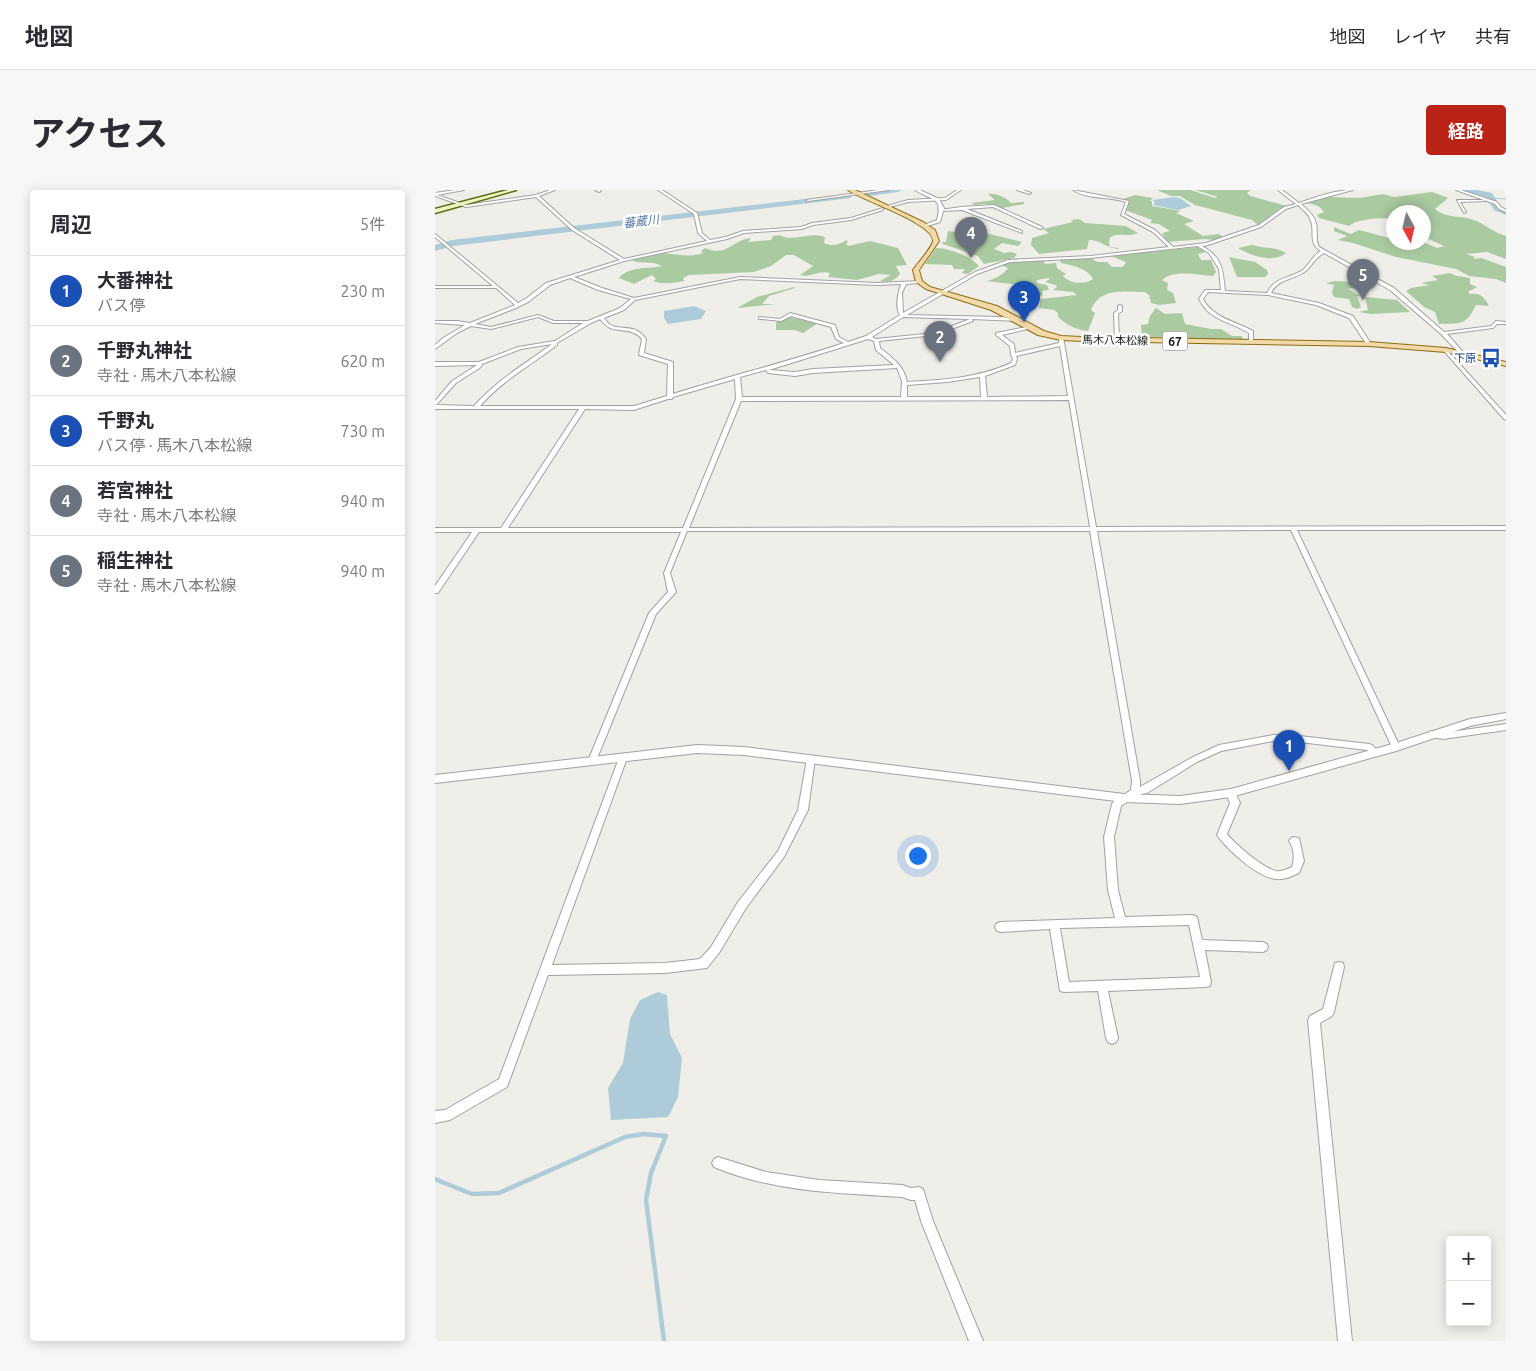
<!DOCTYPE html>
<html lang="ja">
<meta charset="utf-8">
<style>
body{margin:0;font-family:Ubuntu,"Noto Sans JP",sans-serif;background:#f7f7f7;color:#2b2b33}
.controls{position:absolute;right:15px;bottom:15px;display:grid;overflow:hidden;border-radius:5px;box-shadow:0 2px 12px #0003}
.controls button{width:45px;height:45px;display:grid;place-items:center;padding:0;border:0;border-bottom:1px solid #e1e1e2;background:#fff;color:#2b2b33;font:25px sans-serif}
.compass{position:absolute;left:951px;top:15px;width:45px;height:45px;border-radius:50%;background:#fff;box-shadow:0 2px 12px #0003;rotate:172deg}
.you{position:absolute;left:482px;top:665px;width:18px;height:18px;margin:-12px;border:4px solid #fff;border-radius:50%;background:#1a73e8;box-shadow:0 0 0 8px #1a73e833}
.badge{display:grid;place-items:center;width:32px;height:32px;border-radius:50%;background:#ba2316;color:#fff;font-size:16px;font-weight:700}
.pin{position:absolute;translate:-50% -41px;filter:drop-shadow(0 1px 2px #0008)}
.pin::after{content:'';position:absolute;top:26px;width:18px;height:15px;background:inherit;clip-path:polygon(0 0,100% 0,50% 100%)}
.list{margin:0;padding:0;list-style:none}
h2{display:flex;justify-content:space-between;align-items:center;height:65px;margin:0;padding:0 20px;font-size:21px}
h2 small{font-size:16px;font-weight:400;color:#7c7c81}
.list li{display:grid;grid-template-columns:32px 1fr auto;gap:15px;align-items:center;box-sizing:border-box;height:70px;padding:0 20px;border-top:1px solid #e1e1e2}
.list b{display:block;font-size:19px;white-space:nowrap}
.list p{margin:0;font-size:16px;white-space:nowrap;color:#7c7c81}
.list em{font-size:16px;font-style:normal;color:#7c7c81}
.map{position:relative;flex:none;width:1071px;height:1151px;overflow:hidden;border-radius:5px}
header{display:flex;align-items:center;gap:30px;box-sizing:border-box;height:70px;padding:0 25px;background:#fff;border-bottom:1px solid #e1e1e2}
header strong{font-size:24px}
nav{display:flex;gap:28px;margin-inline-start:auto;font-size:18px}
.intro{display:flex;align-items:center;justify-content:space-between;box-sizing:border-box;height:120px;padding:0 30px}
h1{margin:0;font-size:35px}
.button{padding:12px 22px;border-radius:5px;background:#ba2316;color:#fff;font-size:18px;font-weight:700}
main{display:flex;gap:30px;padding:0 30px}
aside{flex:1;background:#fff;border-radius:5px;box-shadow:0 2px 12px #0003}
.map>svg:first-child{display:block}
</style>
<header>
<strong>地図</strong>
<nav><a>地図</a><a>レイヤ</a><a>共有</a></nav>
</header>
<div class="intro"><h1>アクセス</h1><a class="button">経路</a></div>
<main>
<aside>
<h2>周辺<small>5件</small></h2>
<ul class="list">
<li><span class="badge" style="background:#1a4fb4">1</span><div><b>大番神社</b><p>バス停</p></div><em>230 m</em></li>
<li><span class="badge" style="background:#6b7280">2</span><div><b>千野丸神社</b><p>寺社 · 馬木八本松線</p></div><em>620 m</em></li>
<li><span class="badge" style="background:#1a4fb4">3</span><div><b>千野丸</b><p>バス停 · 馬木八本松線</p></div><em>730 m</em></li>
<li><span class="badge" style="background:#6b7280">4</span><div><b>若宮神社</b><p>寺社 · 馬木八本松線</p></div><em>940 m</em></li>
<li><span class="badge" style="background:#6b7280">5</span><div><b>稲生神社</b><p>寺社 · 馬木八本松線</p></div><em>940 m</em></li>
</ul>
</aside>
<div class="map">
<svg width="1071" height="1151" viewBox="0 0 1071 1151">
<rect width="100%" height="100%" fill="#f0eee8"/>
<path fill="#aacaa1" d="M722 0H755L780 8 783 7 760 0H816L812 3 815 6 852 16 844 19 823 35 817 30 760 15 745 6H736Z
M997 2 1013 8 1000 19C1012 29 1026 25 1039 30 1050 34 1059 43 1071 46V69L1052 62 1031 64 1040 67 1038 69 1046 68 1071 77V93L1061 89 1034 86 1021 79 961 67 918 53 903 50 912 46 899 41V37L916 44 924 40 958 49V52L990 53 1002 58 1009 56 989 47 988 22H958V29C948 27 921 29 914 36L884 28 882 25 889 22C885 15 878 14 870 13L893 7 924 8 948 4 959 7Z
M553 4C560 3 571 7 576 13L589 12V14L567 18 551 14 540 15 536 13 560 10Z
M700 5 718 8 715 11H717V16L746 21 741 23 759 31 749 34 768 46 784 44 788 47 780 50 770 49 732 52 727 43 735 41 724 34 715 33 717 30 690 20 694 12 688 9Z
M644 29 650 33 691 36 703 43C689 48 688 42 675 47L674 53 675 57 684 58 683 59C672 58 665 50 654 50L652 59 604 64 596 55 597 48 614 43 608 39 638 32 636 30Z
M513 41 532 44 551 43 587 52 583 56 567 53 559 59 569 63 576 62 582 64 579 68 549 74 543 66 508 54 507 52H511Z
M344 45C359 53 375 41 390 47L389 53C397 57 404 55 411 50L413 52 411 54 413 56 435 51 463 58 472 75 461 76 465 84C459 91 454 93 445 91L456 85 444 84 422 90 393 87 395 83C384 80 376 88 365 85L378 76 359 65H351L336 76 319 82 254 85 248 88 249 91C240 93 227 95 218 91L221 89 217 85 199 94 184 88C194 76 213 79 227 76 215 70 207 75 196 70 206 68 219 62 228 63 242 64 254 68 268 63L266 61 270 58C291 68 297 50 316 48L313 52 336 50 338 46Z
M817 55C829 59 839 56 851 63 837 74 815 65 803 58Z
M763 57 771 62 763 64 766 70H776L781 82 778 86C763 85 739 79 727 90L733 93 732 100 738 103 741 113 724 115 716 113 714 105 710 102C690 102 665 97 656 120L660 123 653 141C642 140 631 135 623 127V123L619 120 604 118 606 109 642 105 638 102 618 100 622 97 621 95 610 92 615 89 613 88 602 90V93L612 95 614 100 607 101 608 105 598 108 595 101 597 99 588 97 586 95 551 91C559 90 569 84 573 78L566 75 584 71 608 70 610 74 621 73 622 78 631 84 628 86C636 94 649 95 658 89 654 79 636 75 626 73L625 70 656 68 662 72H672L677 77H688L691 72 676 66Z
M501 58C514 58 535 66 544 76L533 84 527 83 530 79H519L517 75 490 74Z
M794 67 820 72 832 80 833 84 830 87H802Z
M1015 83 1022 86 1035 88V94L1042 97 1033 102 1035 104C1046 103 1049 107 1054 116L1041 115C1031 136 1026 133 1004 134L1000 122 989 117 971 101 976 98 995 95 986 93 1003 90 997 86Z
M899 91 920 92 919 97 913 99 925 106H922L926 117 922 119 917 117 914 109 899 107 897 102 899 95 891 93Z
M359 97 360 98 334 106 327 114H341L302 118 322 107Z
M930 107 962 110 975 122 936 124 924 122 933 120Z
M721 118 730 124 747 123 750 134 776 139H786L797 146H807L808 150 707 147 706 135 713 134 715 126Z
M353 127 383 133 368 143 359 140H341V132Z"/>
<path fill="#adcbd8" d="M739 7 745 8 756 16 743 20 718 15 720 13 718 10Z
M259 116 271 121 266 129 233 134 229 128V121Z
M223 802 232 805 235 844 247 868 243 907 233 927 176 930 173 898 188 873 195 829 205 810Z"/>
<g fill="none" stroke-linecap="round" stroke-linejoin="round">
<path stroke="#adcbd8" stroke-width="1" d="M1055 8 1071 9"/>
<path stroke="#adcbd8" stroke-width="4.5" d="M0 989 37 1004 64 1003 190 947 208 944 231 946 216 983 211 1010 229 1151"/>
<path fill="#adcbd8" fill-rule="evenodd" d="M447 0H467L463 2 435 6 431 4Z
M1027 0H1042L1057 3 1065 16 1071 20V25L1059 20 1051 7Z
M413 4H416V8L18 56 0 61V55L17 50Z"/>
<defs>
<path id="minor" d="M20 0H29L2 5 31 15 101 5 115 0H120L104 6 139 38 189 69 272 51 263 43 259 24 223 0H227L262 23 267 43 275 50 291 47 308 41 366 37 377 33 416 28 448 18V20L416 30 378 35 367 39 309 43 292 49 189 71 139 87 167 98 199 108 305 87 442 93 486 91 484 93 471 94 467 103 468 123 540 82 573 70 655 66 734 57 718 42 686 25 691 12C674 6 653 10 638 0L694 11 689 24 720 40 738 57 771 53 824 35 849 17 861 14 843 0H847L864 13C881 7 900 0 918 0L866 14C872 19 879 25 881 33 883 42 880 49 884 57L959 98 1009 142 1056 136 1061 131 1071 132V134H1062L1058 138 1012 144 1028 162 1024 163 1006 144 955 100 889 63C881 67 878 74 872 80 860 90 843 88 836 103L884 113 918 126 936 154V155H932L914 128 881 115 833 105 773 102 768 109C778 128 800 131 818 141V152L816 153 814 152V143C794 131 775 131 764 109L770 100H786L784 79 774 63 762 56 655 68 575 72 542 84 472 125 567 127 581 129H583V131L537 129 538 131 500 145 444 151 445 158C458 168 469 176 472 192 508 190 543 188 576 173L578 169 576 165 575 156 561 145V143L597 136V138L567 145 579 154 580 163 624 153V148L628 147 661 337 1071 336V340H862L965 557 961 560 957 557 856 340 662 341 705 591V597L756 568 784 555 838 545H856L934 554 937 555 944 562 940 565 932 560 856 551H838L786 561 762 572 712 603 706 604 705 609 702 610 698 608 686 616 679 647 683 700 690 727 758 725 762 727 767 750 828 752 832 754 833 757 832 760 828 762 770 760 776 792 775 796 771 797 673 801 683 848 681 852 677 854 673 852 671 848 663 801 629 802 625 801 615 739 565 742 561 740 560 737 561 734 565 732 680 728 673 700 669 647 677 614 679 611 696 600 697 591 655 341H252L235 383 241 402 221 424 161 571 160 573H154L153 571 214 423 233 402 229 383 246 342H44L3 403H0V396L37 342H0V338H66L144 219H0V211L17 191 42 175 0 176V172H44L83 157 120 151 148 133H118L103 127 56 139 36 136 22 143 0 159V155L8 148 30 135 0 133V131H22L35 133 80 115 61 98H0V96H58L0 47V44L83 113 92 108 111 93 185 70 137 40 101 7 31 17 0 6V3ZM863 15C868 20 874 24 876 31 880 42 873 54 886 61 878 65 875 73 869 79 856 89 840 86 832 103L790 101C788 79 787 67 767 56L773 55 826 37 851 19ZM135 88 163 100 196 109 185 118 153 131H119L103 125 56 137 40 134 81 118 93 112 115 95ZM305 89 442 95 466 94C463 103 460 117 465 125L431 146 413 152 404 147 400 135 355 123 345 129 324 127V129H326L346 131 356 126 396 137 401 149 409 153C352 172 295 186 238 204V172L209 163 211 149C199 132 186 142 174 134 172 132 170 130 169 128L189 120 200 110ZM468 127 535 129 499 143 441 149 437 147ZM165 129C168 132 171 136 175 138 186 142 198 138 207 149L204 165 233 174 232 206 199 216H45C67 191 96 175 122 155V153L156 133ZM433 149 439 151 441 160 459 175 378 179 360 182 334 180ZM117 154C90 174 62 190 39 216L1 215 21 193 46 177 47 174 86 159ZM625 156 633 206 552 207 550 186 580 175 582 169 581 166ZM462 178 467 191 466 207H307L305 187 331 180 333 183 360 186 378 183ZM545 187 546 207H472V195L512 192ZM300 189 301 209 248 338H73L150 219 199 220 233 209H237L238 207ZM634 210 655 337 254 338 306 211ZM754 735 765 787 634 792 625 738Z
M160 0H165L166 1 164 2Z
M444 0H454L373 11 371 10Z
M522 0H526L511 10 473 12 451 18 449 17 473 10 510 8Z
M582 0H588L596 3 594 4Z
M1021 0H1026L1062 12 1066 17 1071 20V22L1064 19 1060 14Z
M1022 10H1048L1050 11 1025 12 1031 22 1029 23Z
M559 15 607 37 608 38 605 39 558 17 532 19 587 41V43L527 20 507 21 505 20 526 17Z
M685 115 687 116V121L683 124 684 150 682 151 680 150 679 123 683 120V116Z
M1011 159 1071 225V230L1069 229 1009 161V160Z
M1071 534V540L1008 549 993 546 992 544 996 541 1008 543Z
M188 565 191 566 192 568 117 775 230 773 265 769 276 757 303 712 343 661 363 620 372 569 373 567H379L380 569 373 620 349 667 311 718 284 763 272 778 230 783 113 785 72 897 15 930 0 933V921L10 920 64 889 184 568 185 566Z
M796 599 799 600 805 613 792 644C801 655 828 678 841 681 847 682 852 679 857 677 860 669 859 658 854 651L856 648 859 647 864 648 869 671 864 683C858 686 849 690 841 689 822 687 796 662 784 648L782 645 795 613 791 603 793 600Z
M904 772 908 773 909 777 899 822 897 826 885 833 917 1151H903L873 830 875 826 888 819 899 777 900 773Z
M283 967 331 982 384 990 467 995 476 998 484 997 488 999 498 1031 548 1151H534L486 1031 480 1010H476L467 1007C403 1003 338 1002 279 977L277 973 279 969Z"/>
<path id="tertiary" d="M480 0H485L504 9 509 18 505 32 489 37V35L502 30C508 6 497 11 480 0Z
M1071 523V529L1035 536 961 561 796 607 745 614 689 612 309 565 262 563 0 593V585L262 555 309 557 689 604 745 606 796 599 961 553 1035 529Z"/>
<path id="secondary" d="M73 0H81L0 23V19Z"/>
<path id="primary" d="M413 0H420L488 32 500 40 504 51 484 80 487 91 495 97 562 116 609 141 626 146 647 147 934 152 1011 158 1071 172V176L1011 162 934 156 647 151 626 150 603 145 556 120 491 99 481 92 478 80C482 74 497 58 498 51 499 33 428 11 413 0Z"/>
</defs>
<use href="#minor" stroke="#a1a1a1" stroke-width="2"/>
<use href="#tertiary" stroke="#a1a1a1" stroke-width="2"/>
<use href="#secondary" stroke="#5c6d11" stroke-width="3"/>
<use href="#primary" stroke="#8b6d11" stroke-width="2"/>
<use href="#minor" fill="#fff" fill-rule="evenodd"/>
<use href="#tertiary" fill="#fff" fill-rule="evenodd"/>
<use href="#secondary" fill="#edf3c2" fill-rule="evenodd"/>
<use href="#primary" fill="#f2d9aa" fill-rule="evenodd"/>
</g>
<defs>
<symbol id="bus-bare" viewBox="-9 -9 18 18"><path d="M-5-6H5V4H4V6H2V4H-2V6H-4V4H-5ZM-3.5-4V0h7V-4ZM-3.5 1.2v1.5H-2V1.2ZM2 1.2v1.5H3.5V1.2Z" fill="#1a4fb4" stroke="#fff" stroke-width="2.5" paint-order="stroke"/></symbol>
</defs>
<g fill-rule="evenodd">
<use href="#bus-bare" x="1042" y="154" width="28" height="28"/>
</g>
<g text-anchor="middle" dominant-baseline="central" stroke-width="5" stroke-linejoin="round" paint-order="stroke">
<g font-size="11" fill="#202020" stroke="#fff">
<text transform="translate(680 150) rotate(1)">馬木八本松線</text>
</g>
<g font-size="11" fill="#164399" stroke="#fff" text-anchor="end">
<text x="1041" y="168">下原</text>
</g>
<g font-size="12" font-style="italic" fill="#5678a6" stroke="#fff">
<text transform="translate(206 31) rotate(-7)">蕃蔵川</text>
</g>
<rect fill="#fff" stroke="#636363" stroke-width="1" x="727.5" y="141.5" width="25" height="19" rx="4"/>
<g font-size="12" font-weight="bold" fill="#202020">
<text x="740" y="151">67</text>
</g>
</g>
</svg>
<div class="controls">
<button>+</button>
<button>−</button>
</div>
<svg class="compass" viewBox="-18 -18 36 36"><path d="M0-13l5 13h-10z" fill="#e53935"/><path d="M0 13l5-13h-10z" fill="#7c7c81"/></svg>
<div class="you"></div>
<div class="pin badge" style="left:854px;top:581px;background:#1a4fb4">1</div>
<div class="pin badge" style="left:505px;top:172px;background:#6b7280">2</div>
<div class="pin badge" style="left:589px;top:132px;background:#1a4fb4">3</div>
<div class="pin badge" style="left:536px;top:68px;background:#6b7280">4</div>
<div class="pin badge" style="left:928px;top:110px;background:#6b7280">5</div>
</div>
</main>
